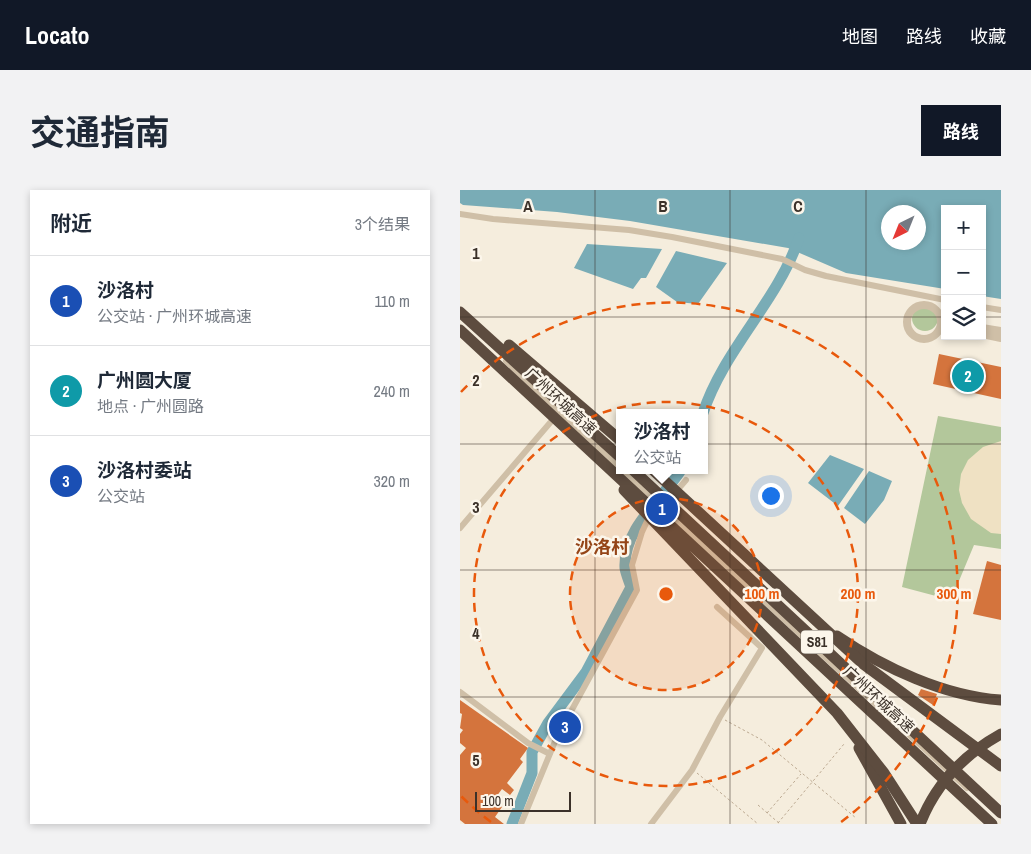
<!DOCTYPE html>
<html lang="zh">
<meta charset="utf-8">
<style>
body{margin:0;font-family:"Archivo Narrow","Noto Sans SC",sans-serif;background:#f2f2f3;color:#1f2937}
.controls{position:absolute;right:15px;top:15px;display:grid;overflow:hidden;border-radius:0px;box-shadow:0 2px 8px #0003}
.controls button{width:45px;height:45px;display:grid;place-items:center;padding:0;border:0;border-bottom:1px solid #e0e1e3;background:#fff;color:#1f2937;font:25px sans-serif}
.compass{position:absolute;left:421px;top:15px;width:45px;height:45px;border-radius:50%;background:#fff;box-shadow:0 2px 8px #0003;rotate:223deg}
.scale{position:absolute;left:15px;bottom:12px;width:96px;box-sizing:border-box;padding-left:5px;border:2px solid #3b3129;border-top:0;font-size:14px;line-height:18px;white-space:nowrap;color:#3b3129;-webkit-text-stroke:4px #fcf6eb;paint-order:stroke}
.you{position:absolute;left:310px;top:305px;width:18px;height:18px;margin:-12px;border:4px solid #fff;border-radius:50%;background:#1a73e8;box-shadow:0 0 0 8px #1a73e833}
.badge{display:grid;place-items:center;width:32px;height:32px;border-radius:50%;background:#111827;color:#fff;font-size:16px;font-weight:700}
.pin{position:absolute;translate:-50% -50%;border:2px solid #fff;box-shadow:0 1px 5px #0006}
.popup{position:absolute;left:156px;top:219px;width:92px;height:65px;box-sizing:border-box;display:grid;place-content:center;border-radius:0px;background:#fff;filter:drop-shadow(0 1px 4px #0005);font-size:16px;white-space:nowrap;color:#747a83}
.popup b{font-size:19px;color:#1f2937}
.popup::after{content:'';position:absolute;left:50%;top:100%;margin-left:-10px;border:10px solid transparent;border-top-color:#fff}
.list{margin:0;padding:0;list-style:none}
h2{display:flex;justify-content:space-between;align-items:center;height:65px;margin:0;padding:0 20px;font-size:21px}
h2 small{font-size:16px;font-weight:400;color:#747a83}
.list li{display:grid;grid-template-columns:32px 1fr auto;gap:15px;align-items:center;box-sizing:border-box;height:90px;padding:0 20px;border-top:1px solid #e0e1e3}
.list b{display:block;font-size:19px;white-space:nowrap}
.list p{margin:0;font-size:16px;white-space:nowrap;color:#747a83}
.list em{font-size:16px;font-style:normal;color:#747a83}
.icon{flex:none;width:28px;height:28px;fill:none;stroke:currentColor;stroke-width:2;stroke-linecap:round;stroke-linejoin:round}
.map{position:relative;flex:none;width:541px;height:634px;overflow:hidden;border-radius:0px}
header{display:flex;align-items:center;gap:30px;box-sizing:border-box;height:70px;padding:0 25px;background:#111827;color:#fff}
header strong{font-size:24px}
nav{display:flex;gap:28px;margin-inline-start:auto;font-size:18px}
.intro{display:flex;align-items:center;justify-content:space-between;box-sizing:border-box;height:120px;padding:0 30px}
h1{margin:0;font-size:35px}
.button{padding:12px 22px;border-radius:0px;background:#111827;color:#fff;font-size:18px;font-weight:700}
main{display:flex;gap:30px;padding:0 30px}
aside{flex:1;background:#fff;border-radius:0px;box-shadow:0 2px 8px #0003}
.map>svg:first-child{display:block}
</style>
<header>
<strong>Locato</strong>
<nav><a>地图</a><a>路线</a><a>收藏</a></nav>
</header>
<div class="intro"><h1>交通指南</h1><a class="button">路线</a></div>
<main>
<aside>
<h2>附近<small>3个结果</small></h2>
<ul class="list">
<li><span class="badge" style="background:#1a4fb4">1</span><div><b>沙洛村</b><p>公交站 · 广州环城高速</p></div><em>110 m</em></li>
<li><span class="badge" style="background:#0f9aa8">2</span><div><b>广州圆大厦</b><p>地点 · 广州圆路</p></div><em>240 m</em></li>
<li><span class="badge" style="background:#1a4fb4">3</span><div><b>沙洛村委站</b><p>公交站</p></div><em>320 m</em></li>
</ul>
</aside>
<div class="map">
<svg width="541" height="634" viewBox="0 0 541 634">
<rect width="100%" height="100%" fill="#f5eddd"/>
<path fill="#b3c79b" d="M452 128a13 13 0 1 1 26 0a13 13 0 1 1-26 0Z
M478 226 541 237V359L514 355 491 410 442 397Z"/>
<path fill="#efe1c3" d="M541 251V344L531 343 511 329 502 313 499 300 501 284 508 270 523 257Z"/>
<path fill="#79acb6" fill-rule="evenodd" d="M0 0H541V109L522 106V19H485V99L386 83 328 58 170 31 97 22 3 15 0 13ZM458 22V52H428V22Z
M127 54 202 59 186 88H181L173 99 114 78Z
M216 61 267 73 238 114 217 112 196 97Z
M370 265 404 279 378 316 348 293Z
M409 281 432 291 424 310 405 334 384 318Z"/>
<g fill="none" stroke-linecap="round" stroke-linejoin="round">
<path stroke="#79acb6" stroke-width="11" d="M243 223C264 159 318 111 339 48
M52 634 72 583V562L88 533 126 482 171 397C169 391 166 384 165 378 163 338 202 310 221 280"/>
</g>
<path fill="#d4743d" d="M479 164 541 177V209L473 194Z
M527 371 541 375V430L513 424Z
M461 499 477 504 473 515 458 505Z
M0 510 68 558 60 569 63 572 47 593 54 600 50 605 42 599 33 611 42 617 35 627 44 634H5L0 630V565L6 558 0 553V544L3 540 0 538 2 524 0 523Z"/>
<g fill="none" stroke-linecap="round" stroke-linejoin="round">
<path stroke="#bca991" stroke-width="1" stroke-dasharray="2.5 2.5" stroke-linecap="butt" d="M265 530 302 550 396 628
M237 583 298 634
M298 615 320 634
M307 623 341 584
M318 633 384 554"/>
<path stroke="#cfbfa7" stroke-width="6" d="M0 24 33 29 169 40 212 47 322 69 345 80 366 86 485 110
M522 117 541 120
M46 171 160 278
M162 280 507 598
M204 311 214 304 226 290
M0 338 95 227
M0 502 68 553 90 564
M61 634 96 549 177 400 172 375 182 342 190 325
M191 634 232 580 260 527 302 458 257 417"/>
<path stroke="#cfbfa7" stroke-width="8" d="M447 132a17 17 0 1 1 34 0a17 17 0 1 1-34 0Z
M522 138 541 141
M522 144 541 148"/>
<path stroke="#5d4c3f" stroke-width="11" d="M0 122 160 267
M49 155 160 250
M377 446C424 478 484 506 541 510
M399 558 441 634"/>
<path stroke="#5d4c3f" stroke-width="11" d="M0 140 532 634
M173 280 541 623
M193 280 402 473 541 576
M164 300 377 523 424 583 457 634
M460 634C476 593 503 565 541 544"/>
</g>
<path fill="none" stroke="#3b3129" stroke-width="1" stroke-opacity="0.55" d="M135 0V634M270 0V634M406 0V634M0 127H485M522 127H541M0 254H541M0 380H541M0 507H541"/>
<circle cx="206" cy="404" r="96" fill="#e8590c" fill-opacity=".12"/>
<g fill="none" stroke="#e8590c" stroke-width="2.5" stroke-dasharray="9 6">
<circle cx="206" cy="404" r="96"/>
<circle cx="206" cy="404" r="192"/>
<path d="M31 632A288 288 0 0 1 1 606M1 202A288 288 0 1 1 381 632"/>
</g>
<g text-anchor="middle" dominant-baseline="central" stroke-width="5" stroke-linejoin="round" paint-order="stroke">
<rect fill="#fcf6eb" stroke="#756c63" stroke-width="1" x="341" y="440.5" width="32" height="23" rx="4"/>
<g font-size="14" font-weight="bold" fill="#3b3129">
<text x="357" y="452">S81</text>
</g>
<g font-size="15" fill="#3b3129" stroke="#fcf6eb">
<text transform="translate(101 211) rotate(43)">广州环城高速</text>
<text transform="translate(419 509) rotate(43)">广州环城高速</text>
</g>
<g font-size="18" font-weight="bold" fill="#944417" stroke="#fcf6eb">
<text x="142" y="356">沙洛村</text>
</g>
</g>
<g font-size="16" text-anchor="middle" font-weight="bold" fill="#3b3129" stroke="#fcf6eb" stroke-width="5" stroke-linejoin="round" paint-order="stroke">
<text x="68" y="22">A</text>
<text x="203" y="22">B</text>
<text x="338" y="22">C</text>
<text x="16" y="69">1</text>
<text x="16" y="196">2</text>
<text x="16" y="323">3</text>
<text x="16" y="449">4</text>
<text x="16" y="576">5</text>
</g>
<circle cx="206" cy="404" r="8" fill="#e8590c" stroke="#fcf6eb" stroke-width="2.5"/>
<g font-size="15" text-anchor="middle" font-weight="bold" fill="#e8590c" stroke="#fcf6eb" stroke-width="5" stroke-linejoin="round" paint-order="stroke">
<text x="302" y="409">100 m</text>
<text x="398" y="409">200 m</text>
<text x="494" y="409">300 m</text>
</g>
</svg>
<div class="controls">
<button>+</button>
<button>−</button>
<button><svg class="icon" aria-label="layers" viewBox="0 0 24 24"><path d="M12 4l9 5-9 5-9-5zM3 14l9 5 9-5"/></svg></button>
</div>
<svg class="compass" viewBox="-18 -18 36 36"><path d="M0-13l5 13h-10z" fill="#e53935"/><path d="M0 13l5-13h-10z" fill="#747a83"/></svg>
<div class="scale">100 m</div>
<div class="you"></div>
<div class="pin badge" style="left:202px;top:319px;background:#1a4fb4">1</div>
<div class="popup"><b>沙洛村</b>公交站</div>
<div class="pin badge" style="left:508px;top:186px;background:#0f9aa8">2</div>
<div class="pin badge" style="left:105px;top:537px;background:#1a4fb4">3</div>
</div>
</main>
